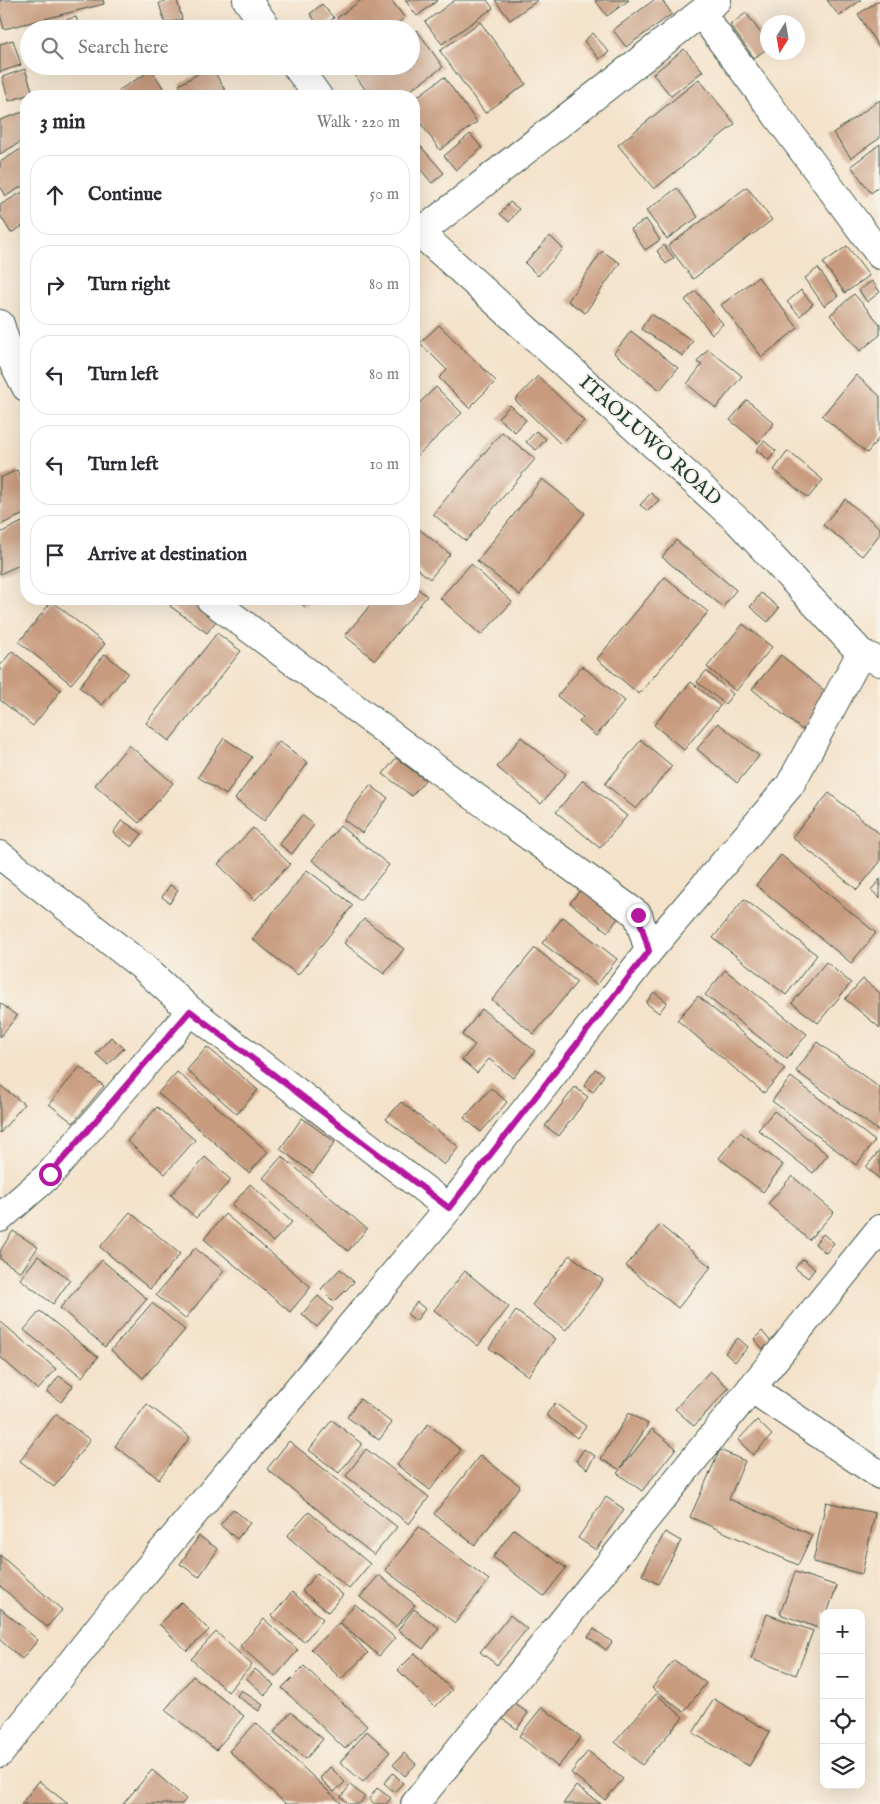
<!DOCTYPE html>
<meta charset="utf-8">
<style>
body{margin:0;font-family:"IM FELL English",serif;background:#f2f2f3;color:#2b2b33}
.controls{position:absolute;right:15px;bottom:15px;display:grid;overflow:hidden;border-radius:10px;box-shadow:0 5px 20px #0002}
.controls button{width:45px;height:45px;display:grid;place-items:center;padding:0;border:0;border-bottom:1px solid #e1e1e2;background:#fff;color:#2b2b33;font:25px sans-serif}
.compass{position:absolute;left:760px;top:15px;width:45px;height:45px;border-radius:50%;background:#fff;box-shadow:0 5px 20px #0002;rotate:191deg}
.stop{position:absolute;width:15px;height:15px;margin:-11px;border:4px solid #b5179e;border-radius:50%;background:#fff}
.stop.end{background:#b5179e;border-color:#fff;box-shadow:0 1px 5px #0008}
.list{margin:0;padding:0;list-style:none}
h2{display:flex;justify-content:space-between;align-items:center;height:65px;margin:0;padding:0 20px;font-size:21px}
h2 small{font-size:16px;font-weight:400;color:#7c7c81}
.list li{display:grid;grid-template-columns:32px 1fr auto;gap:15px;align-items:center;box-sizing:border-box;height:80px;margin:0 10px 10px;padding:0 10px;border:1px solid #e1e1e2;border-radius:20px}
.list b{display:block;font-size:19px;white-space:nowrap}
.list em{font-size:16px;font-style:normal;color:#7c7c81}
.icon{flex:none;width:28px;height:28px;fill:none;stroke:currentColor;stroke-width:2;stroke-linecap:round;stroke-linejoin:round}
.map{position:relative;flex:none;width:880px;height:1804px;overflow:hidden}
.search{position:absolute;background:#fff;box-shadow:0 5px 20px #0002;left:20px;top:20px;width:400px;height:55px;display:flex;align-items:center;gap:12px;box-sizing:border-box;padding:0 18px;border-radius:28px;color:#7c7c81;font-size:19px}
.panel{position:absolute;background:#fff;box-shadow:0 5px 20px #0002;left:20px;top:90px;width:400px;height:515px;border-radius:20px}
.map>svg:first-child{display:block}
</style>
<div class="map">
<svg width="880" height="1804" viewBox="0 0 880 1804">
<rect width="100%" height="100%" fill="#f7f3e8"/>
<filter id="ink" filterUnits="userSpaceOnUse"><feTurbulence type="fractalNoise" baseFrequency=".02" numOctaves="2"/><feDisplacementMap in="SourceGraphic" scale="10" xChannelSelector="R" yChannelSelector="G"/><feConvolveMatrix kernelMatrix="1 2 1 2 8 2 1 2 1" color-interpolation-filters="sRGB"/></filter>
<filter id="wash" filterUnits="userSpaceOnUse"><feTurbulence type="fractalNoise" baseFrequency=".0096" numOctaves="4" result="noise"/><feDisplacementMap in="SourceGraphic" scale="20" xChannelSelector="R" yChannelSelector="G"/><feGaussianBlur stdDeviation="1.12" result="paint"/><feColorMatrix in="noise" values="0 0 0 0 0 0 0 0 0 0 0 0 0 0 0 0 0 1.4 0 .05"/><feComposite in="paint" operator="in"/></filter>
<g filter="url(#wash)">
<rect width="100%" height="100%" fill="#f4e2ca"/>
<g id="blocks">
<path fill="#c89b7f" d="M0 0H103L104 4 4 29 0 14Z
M168 0H177L182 19 165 24 159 3Z
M361 0H391L405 18 390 29H345L337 18Z
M405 0H438L417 16Z
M455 0H487L493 8 442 44 425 22Z
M495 0H538L510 20Z
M595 0H629L607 16Z
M654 0H662L672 14 626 47 613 30Z
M827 0H861L839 16Z
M880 0V49L858 14Z
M322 4 334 18 321 28 310 14Z
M746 13 768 43V48L754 58 730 25Z
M76 17 80 29H32V28Z
M480 22 526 84 485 113 440 51Z
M417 30 443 67 402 96H370L354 74 365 66H411V34Z
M593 33 609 52 599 59 584 41Z
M13 40 21 65 0 72V44Z
M684 49 703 71 671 96 653 74Z
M211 66 225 90 214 96H186L179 85Z
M25 69 33 93 9 101 2 77Z
M152 70 168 96H123L119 90Z
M444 77 477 122 440 150 414 114V99Z
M699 79 735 124 654 189 618 145Z
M880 100V138L851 158 833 133Z
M26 111V139L0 154V120Z
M470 134 482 148 456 170 444 156Z
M417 142 444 173 432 183 414 162V144Z
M880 144V186L871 193 851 166Z
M26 146V184L6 196 0 186V162Z
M747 187 772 220 693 279 668 246Z
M677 188 698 217 667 239 646 211Z
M26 190V224L11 233 0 215V205Z
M510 202 519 209 509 222 500 214Z
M646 219 660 240 645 250 631 229Z
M550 236 563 249 538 276 525 263Z
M664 245 674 258 666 264 657 251Z
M847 246 869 276 845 293 823 263Z
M602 251 620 263 585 313 568 301Z
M818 268 838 296 824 306 805 278Z
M758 277 798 328 762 357 721 305Z
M872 281 880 292 867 302 859 290Z
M801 290 813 304 800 316 787 302Z
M696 291 723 324 712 334 685 300Z
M854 294 880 324V335L860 351 830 315Z
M651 314 693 341 683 356 641 329Z
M439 325 496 381 469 408 439 378 447 370 420 343Z
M631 331 678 368 660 390 614 353Z
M708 349 742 376 716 408 687 384 702 365 697 362Z
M856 375 880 396V437L867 453 822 416Z
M538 376 584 421 561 444 515 400Z
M436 387 462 413 415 458 414 456V408Z
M747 400 774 423 758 443 730 420Z
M510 405 526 420 515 432 498 418Z
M536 431 546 439 536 450 526 442Z
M502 432 535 459 466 541 433 514Z
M764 441 776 451 769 460 756 450Z
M788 451 823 480 808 498 774 470Z
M17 470 26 490V513L0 525V478Z
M542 479 585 513 520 595 477 561Z
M651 493 659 500 648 511 640 505Z
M845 499 880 528V534L862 556 823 525Z
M26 520V562L0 574V533Z
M414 525 450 554 430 579 414 566Z
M676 540 736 590 723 607 662 557Z
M471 564 512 602 481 635 440 598Z
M665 577 708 612 639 694 597 659Z
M414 586 427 596 375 660 345 636 375 599H414Z
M761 593 779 608 768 622 750 607Z
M176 599H194L219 617 207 633 170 606Z
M295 599H312L305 607Z
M52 601 105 644 71 684 19 642Z
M743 624 772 647 736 691 707 667Z
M217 633 241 651 169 741 146 723Z
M12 651 61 690 33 726 0 700V666Z
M105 654 128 673 102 705 79 687Z
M781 655 831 696 802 730 752 689Z
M582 666 625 701 596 736 579 722 583 717 557 696Z
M706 671 733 694 725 704 697 682Z
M691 682 720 706 684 750 654 725Z
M718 723 759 756 737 783 697 749Z
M521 737 566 774 541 804 497 767Z
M224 738 252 757 226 795 198 777Z
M641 740 672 766 636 809 605 784Z
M279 741 308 763 264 821 235 799Z
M129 745 173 783 139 823 95 785Z
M396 758 425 780 412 796 383 774Z
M583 780 627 816 600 848 556 812Z
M370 785 388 798 362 833 344 820Z
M829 793 880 834V862L857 890 792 837Z
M302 815 314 825 292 854 279 844Z
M122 820 142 834 132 847 113 833Z
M340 826 389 865 360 900 312 860Z
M253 828 290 864 255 900 218 864Z
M781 855 876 933 851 963 756 885Z
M307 870 353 905 298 975 252 939Z
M880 879V898L871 890Z
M170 885 178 890 170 903 162 897Z
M581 889 619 917 608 932 570 903Z
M744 899 817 955 786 995 713 938Z
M563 917 617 959 597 985 542 943Z
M364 919 404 949 384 974 344 943Z
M535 948 577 982 534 1034 492 1000Z
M826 962 851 983 818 1023 792 1003Z
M725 970 807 1034 787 1059 705 995Z
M863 979 880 993V1028L845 999Z
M654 992 667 1002 659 1013 646 1003Z
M698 996 785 1069 764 1093 677 1020Z
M0 1003 17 1016 0 1037Z
M482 1009 535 1051 513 1078 489 1059 477 1073 462 1060 475 1045 462 1035Z
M111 1037 124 1048 108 1065 96 1054Z
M817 1042 880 1088V1132L796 1071Z
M207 1047 258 1090 237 1114 187 1070Z
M80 1067 104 1086 73 1123 49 1104Z
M595 1069 604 1075 593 1092 584 1086Z
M177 1072 268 1152 249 1173 158 1093Z
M791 1077 875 1141 856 1165 772 1101Z
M0 1085 24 1104 0 1133Z
M575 1087 588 1097 559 1136 545 1126Z
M491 1088 507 1102 481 1132 464 1118Z
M401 1102 459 1147 444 1165 386 1119Z
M157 1107 195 1140 165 1174 127 1141Z
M774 1111 828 1155 813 1173 758 1130Z
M302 1118 335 1142 313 1173 280 1149Z
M740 1132 783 1165 763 1192 719 1158Z
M880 1150V1179L866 1167Z
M282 1156 367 1229 348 1251 263 1178Z
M205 1157 231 1180 196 1218 171 1195Z
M792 1176 834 1212 809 1240 768 1204Z
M250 1184 292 1222 273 1242 232 1205Z
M130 1212 180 1254 150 1289 100 1247Z
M225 1214 311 1287 290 1312 204 1239Z
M660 1225 711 1267 678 1308 626 1266Z
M13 1231 38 1247 21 1272 0 1259V1251Z
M823 1234 834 1243 826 1253 815 1244Z
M195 1248 224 1271 185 1319 156 1295Z
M570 1255 603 1280 566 1330 532 1305Z
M38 1256 70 1280 53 1304 20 1279Z
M803 1259 815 1269 808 1278 795 1268Z
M102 1260 147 1299 105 1347 60 1308Z
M340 1269 354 1282 334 1302 321 1289Z
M465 1271 509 1307 478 1346 434 1310Z
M318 1296 333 1309 317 1327 302 1314Z
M417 1302 425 1309 416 1321 407 1314Z
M152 1303 185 1330 143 1378 111 1350Z
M40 1311 98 1357 82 1377 24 1330Z
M516 1311 555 1339 528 1376 489 1348Z
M1 1322 56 1369 38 1390 0 1357V1323Z
M762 1331 771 1342 763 1349 754 1339Z
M738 1338 748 1347 735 1362 725 1353Z
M710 1371 729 1388 694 1426 675 1409Z
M59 1376 73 1386 61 1402 47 1392Z
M360 1399 392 1423 379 1440 347 1417Z
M555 1403 586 1426 577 1438 546 1415Z
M147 1404 190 1437 159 1479 115 1446Z
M629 1413 648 1424 621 1468 652 1429 676 1448 642 1491 617 1473 620 1470 601 1459Z
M56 1414 90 1440 54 1487 20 1461Z
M332 1420 362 1444 339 1473 309 1450Z
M757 1420 772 1435 753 1455 738 1440Z
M428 1424 461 1450 430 1490 397 1465Z
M289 1441 397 1527 374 1555 267 1469Z
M366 1449 429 1497 409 1524 346 1476Z
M584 1449 595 1456 587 1469 576 1461Z
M720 1450 745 1461 729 1499 812 1535 798 1565 690 1517Z
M480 1455 520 1486 475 1545 434 1514Z
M606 1497 624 1509 596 1550 578 1538Z
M826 1502 875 1513 862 1574 813 1562Z
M233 1509 250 1523 237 1539 220 1525Z
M309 1512 370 1564 349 1589 287 1536Z
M419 1527 489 1580 455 1623 385 1570Z
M514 1529 566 1568 544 1596 493 1557Z
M665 1532 681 1541 658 1584 642 1575Z
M199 1536 218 1549 199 1577 180 1564Z
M0 1555 62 1610 47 1627 0 1586Z
M795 1572 837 1586 827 1613H824V1622L821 1629 780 1614Z
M317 1573 343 1595 328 1612 302 1591Z
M379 1575 415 1605 396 1627 360 1597Z
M292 1592 323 1619 304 1642 272 1616Z
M181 1602 209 1630 187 1651 159 1624Z
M355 1604 395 1638 379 1656 340 1622Z
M0 1608 38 1640 22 1659 0 1640Z
M414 1609 439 1628 423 1649 398 1630Z
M767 1614 813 1631 796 1675 751 1659Z
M510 1615 527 1629 497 1665 480 1652Z
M264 1619 298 1650 275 1677 240 1646Z
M339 1623 368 1653 341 1679 311 1649Z
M594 1629 612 1642 606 1650 588 1637Z
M216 1632 252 1665 228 1692 191 1659Z
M415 1653 452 1690 435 1707 398 1670Z
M674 1660 706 1683 684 1712 652 1688Z
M304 1666 367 1726 345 1749 282 1688Z
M255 1669 274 1685 265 1695 247 1679Z
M193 1676 244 1716 216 1750 165 1710Z
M241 1690 263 1705 259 1711 237 1696Z
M656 1694 683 1717 642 1765 615 1742Z
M714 1699 770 1732 749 1766 693 1733Z
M511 1701 528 1713 517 1729 500 1717Z
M542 1707 581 1737 558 1767 519 1736Z
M291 1712 323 1739 306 1759 274 1732Z
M256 1723 342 1804H286L229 1751Z
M367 1731 390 1752 363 1782 340 1762Z
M588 1751 623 1779 605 1800 571 1773Z
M404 1753 416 1764 405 1776 393 1765Z
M330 1767 345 1782 334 1792 320 1778Z
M152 1770 186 1799 182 1804H123Z
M393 1773 403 1783 394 1792 384 1783Z
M39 1781 68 1804H21Z
M350 1785 365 1797 359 1804H349L341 1797Z
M576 1786 601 1804H563Z
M377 1788 391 1798 386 1804H375L369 1799Z"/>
</g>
</g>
<g filter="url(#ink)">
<use href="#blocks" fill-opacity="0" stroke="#3f564a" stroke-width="1"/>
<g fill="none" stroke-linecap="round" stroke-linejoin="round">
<defs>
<path id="minor" d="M247 0 268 29
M701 13 880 255
M296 66 318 96
M414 224 420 233 738 521 861 653 880 662
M420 233 717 0
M0 324 10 356 26 387
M210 599 431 765 638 915 649 951
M0 855 143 967 191 1011 449 1208
M0 1218 50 1174 191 1011
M751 1388 880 1475
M0 1753 105 1620 449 1208 649 951 790 785 861 653
M415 1804 880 1229"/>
</defs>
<use href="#minor" stroke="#3f564a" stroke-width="30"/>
<use href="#minor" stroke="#fff" stroke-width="28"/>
</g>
</g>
<g fill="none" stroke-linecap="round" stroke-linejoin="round" filter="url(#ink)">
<path stroke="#b5179e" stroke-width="6" d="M50 1174 190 1011 449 1208 649 951 638 915"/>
</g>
<g text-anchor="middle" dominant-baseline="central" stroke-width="4" stroke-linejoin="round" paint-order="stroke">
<g font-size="20" fill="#1f3d34" stroke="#f7f3e8">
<text transform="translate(650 441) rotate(42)">ITAOLUWO ROAD</text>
</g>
</g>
</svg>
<div class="controls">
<button>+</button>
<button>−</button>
<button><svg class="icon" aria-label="locate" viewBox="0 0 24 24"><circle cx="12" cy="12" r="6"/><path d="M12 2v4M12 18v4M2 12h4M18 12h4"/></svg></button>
<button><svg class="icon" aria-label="layers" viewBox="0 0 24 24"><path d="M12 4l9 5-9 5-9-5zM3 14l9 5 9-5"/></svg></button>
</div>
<svg class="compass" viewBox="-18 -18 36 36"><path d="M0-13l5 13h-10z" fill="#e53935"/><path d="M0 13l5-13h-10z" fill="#7c7c81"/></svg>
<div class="stop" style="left:50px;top:1174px"></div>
<div class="stop end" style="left:638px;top:915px"></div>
<div class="search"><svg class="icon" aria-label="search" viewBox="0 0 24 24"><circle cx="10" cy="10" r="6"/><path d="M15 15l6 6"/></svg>Search here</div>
<section class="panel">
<h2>3 min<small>Walk · 220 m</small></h2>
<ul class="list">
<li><svg class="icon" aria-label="ahead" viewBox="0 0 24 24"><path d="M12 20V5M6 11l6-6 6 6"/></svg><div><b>Continue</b></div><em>50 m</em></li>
<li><svg class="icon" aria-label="right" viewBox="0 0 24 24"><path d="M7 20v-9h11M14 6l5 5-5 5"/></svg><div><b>Turn right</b></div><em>80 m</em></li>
<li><svg class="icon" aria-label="left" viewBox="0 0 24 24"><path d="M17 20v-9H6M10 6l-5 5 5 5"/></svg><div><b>Turn left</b></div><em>80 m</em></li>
<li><svg class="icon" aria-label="left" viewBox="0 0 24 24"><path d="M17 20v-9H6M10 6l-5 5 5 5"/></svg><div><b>Turn left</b></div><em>10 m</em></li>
<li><svg class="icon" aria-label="arrive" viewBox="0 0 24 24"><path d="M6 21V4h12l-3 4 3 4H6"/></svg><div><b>Arrive at destination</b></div></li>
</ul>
</section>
</div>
